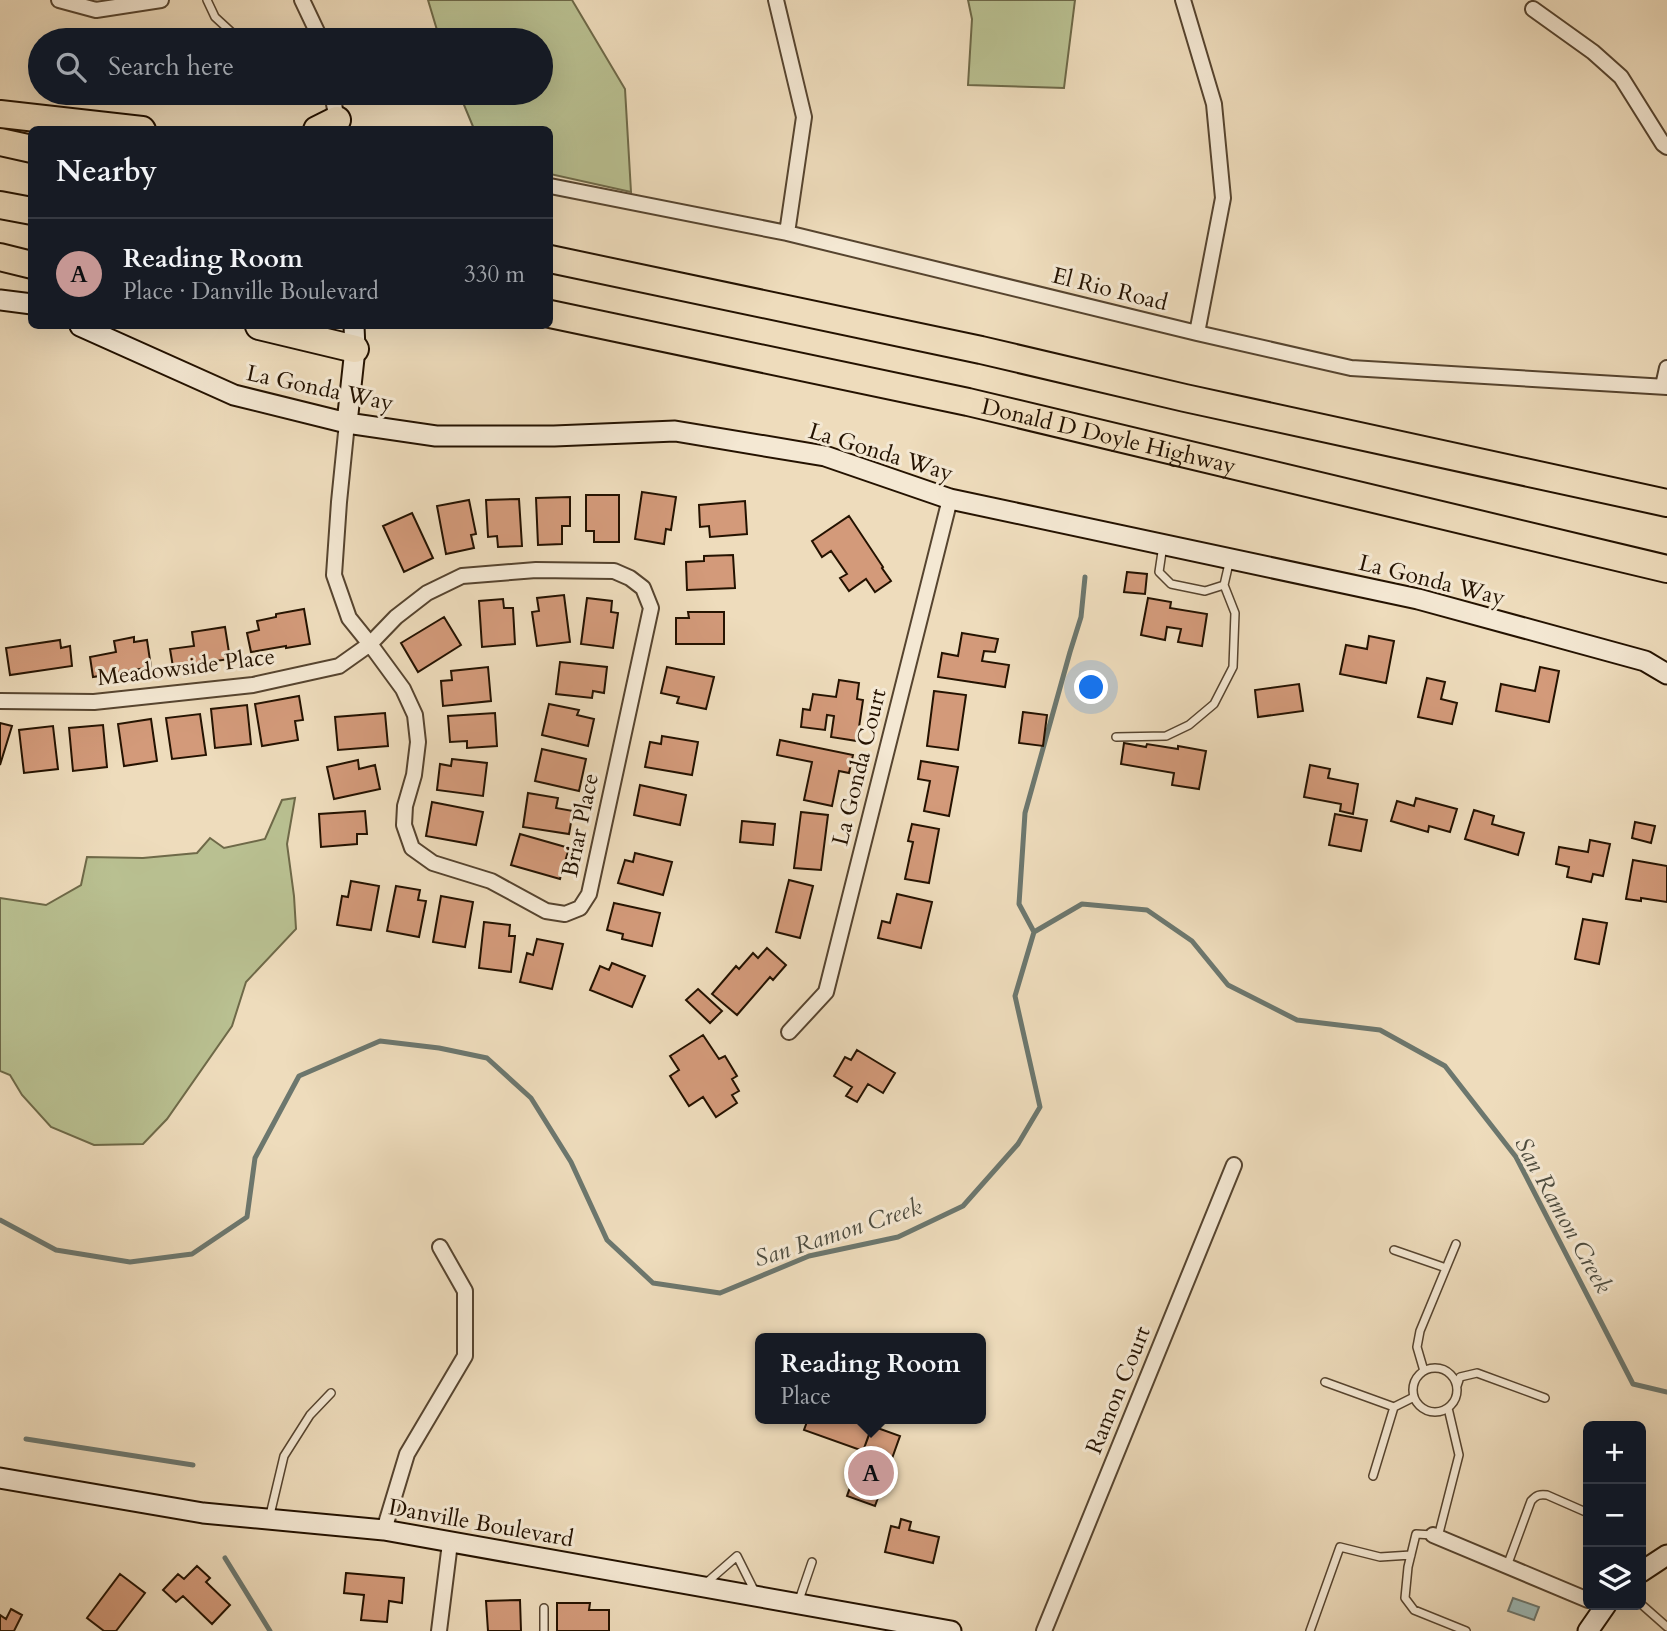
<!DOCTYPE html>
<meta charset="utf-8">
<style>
body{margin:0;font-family:Cardo,serif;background:#242831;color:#f1f3f6}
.controls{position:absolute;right:21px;bottom:21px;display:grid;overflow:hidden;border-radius:10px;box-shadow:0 7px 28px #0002}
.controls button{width:63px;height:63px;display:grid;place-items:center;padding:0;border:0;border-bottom:2px solid #363941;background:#171b24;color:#f1f3f6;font:35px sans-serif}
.you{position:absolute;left:1092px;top:688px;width:24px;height:24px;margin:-18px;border:5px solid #fff;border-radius:50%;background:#1a73e8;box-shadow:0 0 0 10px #1a73e833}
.badge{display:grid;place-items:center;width:46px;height:46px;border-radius:50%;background:#c59692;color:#111;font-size:23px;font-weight:700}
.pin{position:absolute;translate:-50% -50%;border:4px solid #fff;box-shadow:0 2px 7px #0006}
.popup{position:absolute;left:755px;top:1333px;width:231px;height:91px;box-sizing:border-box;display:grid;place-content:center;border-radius:10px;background:#171b24;filter:drop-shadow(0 2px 5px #0005);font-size:23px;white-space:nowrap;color:#9ea1a6}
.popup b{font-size:26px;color:#f1f3f6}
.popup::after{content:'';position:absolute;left:50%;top:100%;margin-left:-14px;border:14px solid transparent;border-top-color:#171b24}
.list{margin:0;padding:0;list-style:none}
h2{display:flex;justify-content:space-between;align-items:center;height:91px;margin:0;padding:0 28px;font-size:30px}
h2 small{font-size:23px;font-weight:400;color:#9ea1a6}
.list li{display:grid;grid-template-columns:46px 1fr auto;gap:21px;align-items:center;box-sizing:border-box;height:112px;padding:0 28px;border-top:2px solid #363941}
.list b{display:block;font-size:26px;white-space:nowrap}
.list p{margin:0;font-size:23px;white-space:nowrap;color:#9ea1a6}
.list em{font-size:23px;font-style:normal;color:#9ea1a6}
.icon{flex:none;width:38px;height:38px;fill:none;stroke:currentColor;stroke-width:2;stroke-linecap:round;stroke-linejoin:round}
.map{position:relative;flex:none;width:1667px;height:1631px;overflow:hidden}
.search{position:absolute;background:#171b24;box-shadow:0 7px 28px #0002;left:28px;top:28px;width:525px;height:77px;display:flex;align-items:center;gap:18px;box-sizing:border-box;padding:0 24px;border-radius:38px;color:#9ea1a6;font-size:26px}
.panel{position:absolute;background:#171b24;box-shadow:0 7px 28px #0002;left:28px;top:126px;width:525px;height:203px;border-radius:10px}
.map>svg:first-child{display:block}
</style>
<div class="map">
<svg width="1667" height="1631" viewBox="0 0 1667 1631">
<rect width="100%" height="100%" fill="#eedcbc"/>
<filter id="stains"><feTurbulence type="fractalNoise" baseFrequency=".00286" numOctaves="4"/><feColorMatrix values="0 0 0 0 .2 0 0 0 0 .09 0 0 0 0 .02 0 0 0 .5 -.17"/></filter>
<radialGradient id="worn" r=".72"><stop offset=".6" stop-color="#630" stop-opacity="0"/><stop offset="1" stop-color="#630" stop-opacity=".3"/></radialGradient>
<path fill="#b9c091" stroke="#6e6948" stroke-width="2" d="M428 0H572L625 89 631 192 550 174V130L474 129 459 93H541V40H440Z
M968 0H1075L1064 88 968 85 972 19Z
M295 798 287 844 294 896 296 929 246 982 232 1026 167 1119 143 1144 94 1145 51 1127 22 1095 10 1075 0 1071V898L46 905 81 885 87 857 143 858 197 853 210 838 224 848 265 839 282 800Z"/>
<path fill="#9cbab8" stroke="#6c776e" stroke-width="2" d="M1513 1598 1539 1607 1534 1620 1508 1611Z"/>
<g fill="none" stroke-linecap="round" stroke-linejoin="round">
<path stroke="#6c776e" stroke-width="5" d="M1034 932 1019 904 1025 813 1070 652 1081 617 1085 577
M0 1220 56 1250 130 1262 192 1254 247 1217 255 1158 299 1076 380 1041 439 1048 487 1058 531 1098 571 1162 607 1240 653 1283 720 1293 809 1256 898 1237 963 1206 1018 1144 1040 1107 1015 996 1034 932 1082 904 1147 910 1192 941 1228 985 1297 1020 1380 1030 1445 1066 1516 1157 1633 1384 1667 1392
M26 1439 193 1465
M225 1558 270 1631"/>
</g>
<path fill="#d39a7a" stroke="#241200" stroke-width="2" d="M642 492 676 497 671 530 666 529 664 544 635 539Z
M586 495H619V542H594V531H586Z
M570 497V526H562V544L538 545 536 498Z
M519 499 522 546 498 547 497 536 488 537 486 500Z
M469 500 476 534 471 535 474 548 446 554 437 506Z
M745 501 747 534 710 537 709 526 700 527 699 505Z
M412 513 433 558 404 572 383 526Z
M849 516 883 567 882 568 891 581 875 592 866 579 849 591 840 578 847 574 831 551 822 557 812 541Z
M733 555 735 588 687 590 686 562 704 561V556Z
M1127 572 1147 574 1145 594 1124 592Z
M564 595 570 642 537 646 532 612 539 611 537 598Z
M587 598 612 601 611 612 618 613 613 648 581 644Z
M1148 598 1171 602 1170 608 1207 614 1202 646 1178 642 1181 629 1167 627 1165 640 1141 635Z
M503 599 504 608H513L515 644 482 647 479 601Z
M304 609 310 644 286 648V646L251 652 247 633 259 630 257 621 276 617V614Z
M688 612H724V644H676V618H689Z
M444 617 461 645 418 672 401 643Z
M225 627 230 659 173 667 170 649 194 646 192 632Z
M962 633 998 639 995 652 984 651 982 661 1009 665 1005 687 938 677 942 653 958 656Z
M1369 636 1394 641 1386 683 1340 674 1346 645 1367 649Z
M134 637V642L147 640 151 667 93 677 90 657 116 652 114 641Z
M60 640 61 648 70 646 72 666 10 675 6 648Z
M560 662 607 667 604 693 593 691 592 698 556 694Z
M488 667 491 701 443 706 441 681 452 680 451 671Z
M667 667 714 677 706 709 677 703 679 697 661 693Z
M1540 667 1559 671 1549 722 1496 711 1501 684 1535 691Z
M1427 678 1445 682 1441 699 1457 703 1452 724 1418 717Z
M839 680 859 683 857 699 863 700 857 741 831 737 834 716 827 715 825 730 801 727 803 709 810 710 813 694 836 697Z
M1299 684 1303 711 1258 717 1255 690Z
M934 691 966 695 958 750 927 746Z
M299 696 303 720 295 721 298 740 262 746 255 704Z
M549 704 579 710 577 715 594 719 588 746 542 735Z
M247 705 251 744 215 748 211 709Z
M1023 712 1047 715 1043 746 1019 743Z
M385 713 388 746 338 750 335 717Z
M495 713 497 746 467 748V741L450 742 448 716Z
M200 714 206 755 172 759 166 718Z
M151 719 157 761 124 766 118 724Z
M0 723 12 726 0 765Z
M103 725 107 767 73 771 69 728Z
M53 726 58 769 24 773 19 730Z
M662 736 698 742 692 775 645 767 650 742 661 744Z
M780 740 853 755 849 773 839 771 832 806 804 800 812 762 777 755Z
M1124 743 1146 747 1147 744 1178 749V746L1206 751 1199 789 1172 785 1174 773 1121 764Z
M542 749 586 759 579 791 535 781Z
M452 759 487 763 483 796 437 790 440 764 451 766Z
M358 760 359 769 375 765 380 789 334 799 327 767Z
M921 761 958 767 949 816 924 811 930 781 918 779Z
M1310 765 1330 769 1328 778 1358 784 1353 814 1340 811 1341 804 1304 797Z
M640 785 686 795 680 825 634 815Z
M528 793 558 798 556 808 573 811 569 834 523 827Z
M1416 798 1457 809 1450 832 1429 826 1428 832 1391 821 1397 801 1414 806Z
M432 802 483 812 476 845 426 836Z
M1474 810 1494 816 1492 824 1524 833 1518 855 1465 839Z
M365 811 367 834H357V844L321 847 319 814Z
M801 812 828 815 821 870 794 868Z
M1335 814 1367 820 1361 851 1329 845Z
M742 821 775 824 773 845 740 842Z
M1635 822 1655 826 1651 843 1632 838Z
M912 824 939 829 929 883 905 879 913 842 908 841Z
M520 834 569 848 560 879 511 865Z
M1590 840 1610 844 1603 876 1593 874 1591 882 1567 877 1569 867 1556 864 1559 847 1588 852Z
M635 853 672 862 663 895 618 883 625 860 633 862Z
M1633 860 1667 866V902L1641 898V901L1626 899Z
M789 880 813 886 800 938 776 932Z
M351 881 379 886 371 930 337 925 342 896 348 897Z
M396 886 420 890 418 900 426 901 419 937 387 931Z
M897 894 932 902 921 948 878 938 882 921 890 923Z
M441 896 473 902 465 947 433 942Z
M614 903 660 913 652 946 622 939 623 934 607 930Z
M1583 919 1607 923 1599 964 1575 959Z
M484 922 510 925 509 936H515L511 972 479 968Z
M537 939 563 944 552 989 520 982 527 953 533 955Z
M767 948 786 965 773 980 770 977 737 1015 712 994 736 966 739 969 753 953 758 958Z
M612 963 645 976 632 1007 590 990 600 966 609 970Z
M698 989 722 1011 710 1023 686 1000Z
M703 1035 719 1059 725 1056 737 1076 732 1079 739 1091 732 1095 737 1103 716 1117 703 1097 689 1106 670 1076 679 1070 670 1056Z
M857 1050 895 1073 883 1093 868 1084 857 1102 846 1096 852 1087 834 1076 845 1057 851 1060Z
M808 1419H875L863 1451 804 1430Z
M872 1426 900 1436 875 1506 847 1496Z
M901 1519 911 1522 909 1530 939 1537 933 1563 885 1552 891 1526 899 1528Z
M197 1566 210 1578 206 1582 230 1605 212 1624 183 1596 176 1602 163 1590 178 1574 184 1579Z
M346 1573 404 1578 402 1603 389 1601 387 1622 361 1620 364 1595 344 1593Z
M120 1574 145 1593 116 1631H104L87 1618Z
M520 1600 521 1631H488L486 1601Z
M557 1603H590L589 1610H609V1631H557Z
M11 1609 22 1615 14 1631H0V1615L6 1619Z"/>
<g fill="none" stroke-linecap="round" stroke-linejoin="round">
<defs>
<path id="lane" d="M207 0 215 17 240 40
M1163 545 1159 572 1171 584 1205 591 1224 585 1230 559
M1116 737 1166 736 1189 725 1214 704 1233 667 1235 613 1224 585
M1394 1250 1446 1268
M1413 1390a22 22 0 1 1 44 0a22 22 0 1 1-44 0Z
M1424 1371 1417 1347 1420 1331 1456 1244
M1325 1382 1394 1407
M1457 1386 1460 1377 1477 1373 1545 1398
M1373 1476 1394 1407 1414 1397
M269 1519 284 1456 310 1415 331 1393
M1433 1535 1416 1534 1408 1567 1405 1598 1414 1610 1466 1631
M1438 1537 1459 1455 1448 1408
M1507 1566 1531 1501C1536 1495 1540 1494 1547 1495L1588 1513
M705 1584 737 1556 755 1592
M798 1603 812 1562
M1641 1604 1667 1627
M544 1608V1631
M1310 1631 1340 1547 1380 1557 1411 1555"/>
<path id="street" d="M59 0 96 10 161 0
M302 0 321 40
M776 0 804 117 787 233
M1183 0 1214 104 1223 198 1197 333
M1533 9 1593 52 1621 77 1663 144 1667 147
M332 93 338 126
M550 186 787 233 1197 333 1351 368 1667 387
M1663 386 1667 368
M536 570 614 571 630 578 643 588 651 608 589 894 580 908 565 914 546 911 491 881 433 863 412 848 404 825 405 806 414 775 418 742 415 715 403 689 370 644 396 617 427 593 462 576Z
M0 701 94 702 253 685 339 666 370 644 349 618 334 575 339 502 347 423
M789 1032 826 992 950 499
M384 1530 407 1454 465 1356V1291L440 1247
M1433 1535 1588 1600
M439 1631 450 1543
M1044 1631 1234 1165"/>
<path id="secondary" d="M0 300 32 304
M80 326 234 395 347 423 436 436H554L675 431 825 456 950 499 1418 599 1645 661 1667 674
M347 423 355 349 354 326
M0 1478 203 1513 384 1530 951 1631
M1641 1572 1667 1555
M1588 1631 1606 1605"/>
<g id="highway">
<path d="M0 114 142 130"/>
<path d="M317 130 337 120"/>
<path d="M0 142 32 149"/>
<path d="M0 205 32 211"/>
<path d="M0 257 32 265"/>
<path d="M550 259 981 350 1185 398 1667 503"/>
<path id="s1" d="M550 314 968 402 1667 569"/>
<path d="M259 326 355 349"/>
</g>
</defs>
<use href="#lane" stroke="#56442f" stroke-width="10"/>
<use href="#street" stroke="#56442f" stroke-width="18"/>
<use href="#secondary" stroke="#241200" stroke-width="23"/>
<use href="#highway" stroke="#241200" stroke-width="30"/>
<use href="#lane" stroke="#f4e8d3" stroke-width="7"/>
<use href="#street" stroke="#f4e8d3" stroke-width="14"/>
<use href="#secondary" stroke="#f4e8d3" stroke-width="19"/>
<use href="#highway" stroke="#eedcbc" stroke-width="26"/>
</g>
<g text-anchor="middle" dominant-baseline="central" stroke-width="6" stroke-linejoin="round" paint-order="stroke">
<g font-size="23" fill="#241200" stroke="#f4e8d3">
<text transform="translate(1110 289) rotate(14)">El Rio Road</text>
<text transform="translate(320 388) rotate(12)">La Gonda Way</text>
<text stroke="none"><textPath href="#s1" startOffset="572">Donald D Doyle Highway</textPath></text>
<text transform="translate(881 452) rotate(17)">La Gonda Way</text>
<text transform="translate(1432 580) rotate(14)">La Gonda Way</text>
<text transform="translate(186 667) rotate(-7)">Meadowside Place</text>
<text transform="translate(859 767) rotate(-76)">La Gonda Court</text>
<text transform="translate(580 825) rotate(-78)">Briar Place</text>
<text transform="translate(1118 1390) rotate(-68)">Ramon Court</text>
<text transform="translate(481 1523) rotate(10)">Danville Boulevard</text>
</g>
<g font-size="24" font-style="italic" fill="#4e4d40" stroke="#f4e8d3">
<text transform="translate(1563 1215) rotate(61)">San Ramon Creek</text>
<text transform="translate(838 1233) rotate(-18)">San Ramon Creek</text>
</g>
</g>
<rect width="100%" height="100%" filter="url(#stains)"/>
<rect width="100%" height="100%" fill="url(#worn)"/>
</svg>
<div class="controls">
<button>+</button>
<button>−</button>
<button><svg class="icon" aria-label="layers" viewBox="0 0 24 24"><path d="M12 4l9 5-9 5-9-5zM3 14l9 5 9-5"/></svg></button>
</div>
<div class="you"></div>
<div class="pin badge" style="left:871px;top:1473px">A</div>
<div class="popup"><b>Reading Room</b>Place</div>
<div class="search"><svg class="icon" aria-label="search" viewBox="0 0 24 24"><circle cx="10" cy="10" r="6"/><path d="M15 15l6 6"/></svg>Search here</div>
<section class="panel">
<h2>Nearby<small></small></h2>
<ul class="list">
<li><span class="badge">A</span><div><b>Reading Room</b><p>Place · Danville Boulevard</p></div><em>330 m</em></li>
</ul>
</section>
</div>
